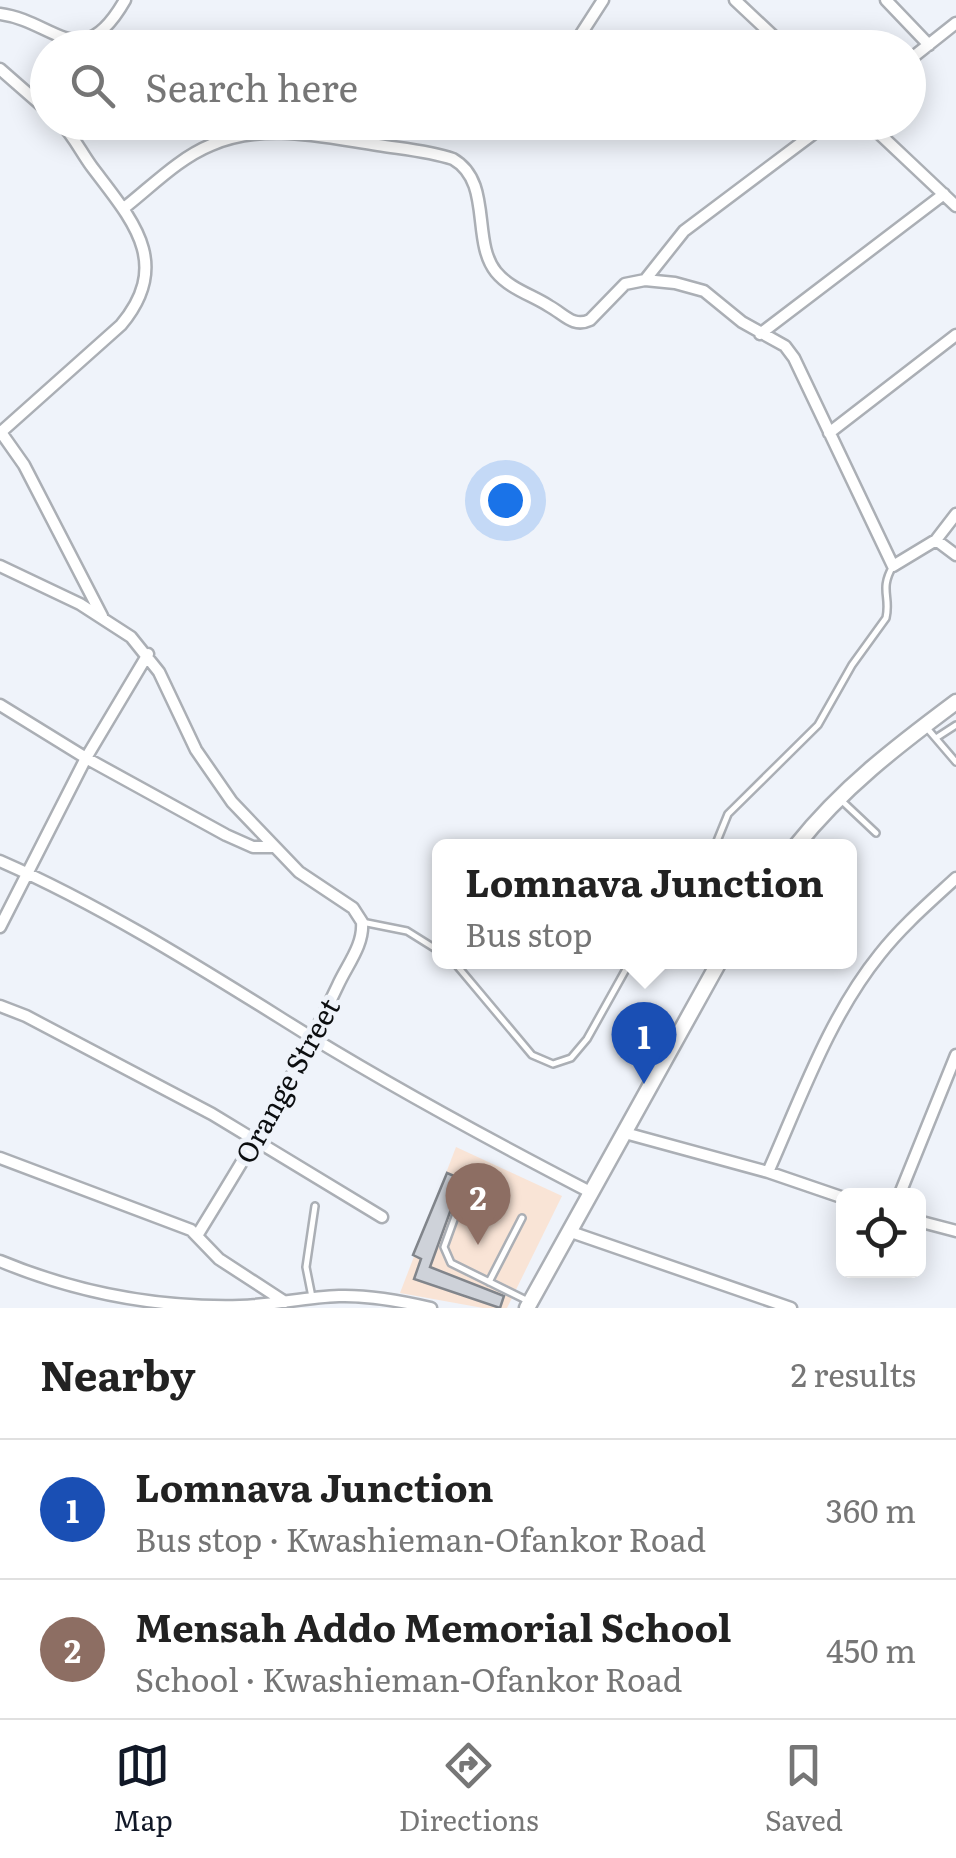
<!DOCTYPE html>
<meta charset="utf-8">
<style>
body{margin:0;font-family:Literata,serif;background:#f6f6f6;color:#222}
.controls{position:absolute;right:30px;bottom:30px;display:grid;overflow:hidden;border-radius:15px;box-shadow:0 5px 25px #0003}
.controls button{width:90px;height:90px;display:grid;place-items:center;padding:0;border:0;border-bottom:2px solid #e0e0e0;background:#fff;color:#222;font:50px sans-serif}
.you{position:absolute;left:505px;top:500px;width:35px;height:35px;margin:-25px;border:8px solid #fff;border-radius:50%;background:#1a73e8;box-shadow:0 0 0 15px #1a73e833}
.badge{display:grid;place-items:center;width:65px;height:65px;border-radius:50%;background:#111827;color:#fff;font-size:32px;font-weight:700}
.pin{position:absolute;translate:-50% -82px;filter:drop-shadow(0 2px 5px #0008)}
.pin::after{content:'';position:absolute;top:52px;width:35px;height:30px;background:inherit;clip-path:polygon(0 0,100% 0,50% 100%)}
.popup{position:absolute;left:432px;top:839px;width:425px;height:130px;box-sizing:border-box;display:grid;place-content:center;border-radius:15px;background:#fff;filter:drop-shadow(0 2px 8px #0005);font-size:32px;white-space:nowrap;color:#767676}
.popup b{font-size:38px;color:#222}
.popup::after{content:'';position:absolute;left:50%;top:100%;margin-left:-20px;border:20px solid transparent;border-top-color:#fff}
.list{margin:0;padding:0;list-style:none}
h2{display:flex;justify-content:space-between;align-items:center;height:130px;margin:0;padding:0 40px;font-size:42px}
h2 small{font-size:32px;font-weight:400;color:#767676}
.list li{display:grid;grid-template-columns:65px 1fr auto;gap:30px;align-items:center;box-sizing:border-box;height:140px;padding:0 40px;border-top:2px solid #e0e0e0}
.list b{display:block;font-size:38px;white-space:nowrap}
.list p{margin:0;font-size:32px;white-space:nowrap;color:#767676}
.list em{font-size:32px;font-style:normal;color:#767676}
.icon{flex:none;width:55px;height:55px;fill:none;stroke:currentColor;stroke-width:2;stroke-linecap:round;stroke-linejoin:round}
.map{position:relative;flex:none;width:956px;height:1308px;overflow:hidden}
.search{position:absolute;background:#fff;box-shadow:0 5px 25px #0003;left:30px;right:30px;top:30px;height:110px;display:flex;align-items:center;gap:25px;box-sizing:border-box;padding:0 35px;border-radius:55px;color:#767676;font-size:38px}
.sheet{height:410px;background:#fff}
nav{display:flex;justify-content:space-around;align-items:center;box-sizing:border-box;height:140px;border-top:2px solid #e0e0e0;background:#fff;font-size:28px;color:#767676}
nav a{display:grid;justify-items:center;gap:5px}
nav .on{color:#111827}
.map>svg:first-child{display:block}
</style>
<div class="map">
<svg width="956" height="1308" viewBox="0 0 956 1308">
<rect width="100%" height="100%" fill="#eff3fa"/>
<path fill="#f9e4d6" d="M456 1147 562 1196 507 1308H483L400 1293Z"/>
<path fill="#ced2d9" stroke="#81858b" stroke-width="2.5" d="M447 1173 466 1181 458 1190 430 1267 504 1296 500 1308 414 1279 421 1259 413 1255Z"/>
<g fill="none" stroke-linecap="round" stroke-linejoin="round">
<defs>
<path id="lane" d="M926 727 956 762
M936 738 956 725
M841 800 876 833
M715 846 728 814 818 725 852 665 886 618C891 596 879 590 893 566
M362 922 407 931 439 951
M454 962 532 1055 553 1064 571 1058 587 1039 630 962
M464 1192 444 1247 451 1263 528 1301
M489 1282 522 1218
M312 1297 306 1267 315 1206"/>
<path id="street" d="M735 0 786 48
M886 0 929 45
M0 14C55 21 81 77 125 0
M572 48 603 0
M908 61 956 23
M0 69 48 111
M867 122 956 206
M124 208C152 186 179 158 211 145 265 122 323 137 378 145 403 149 429 151 453 159 493 182 471 241 496 272 510 289 532 295 549 306 564 314 573 328 590 320L625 284 645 280 675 283 704 291 742 322 785 346 794 358 893 566 936 540 956 514
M645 280 684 231 829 122
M760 334 944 194
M0 431 24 465 102 616
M0 433 121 325C173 263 132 220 92 167 81 152 73 135 60 122
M829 433 956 335
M936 540 956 555
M0 566 80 604 131 637 159 672 196 750 232 802 299 872 353 908 362 922C364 945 347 965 338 985 297 1072 248 1153 198 1234
M0 705 86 758 226 835 253 847H273
M0 861C96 903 191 962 279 1017 380 1081 486 1138 592 1193
M0 927 86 758 148 654
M0 1006 26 1016 212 1114 382 1217
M625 1133 768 1172 844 1198
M0 1158 191 1230 219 1259 285 1302
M768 1172C801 1098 829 1017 880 954 902 926 930 902 956 878
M899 1196 956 1055
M918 1221 956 1231
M571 1232 791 1308
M0 1261C77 1293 156 1308 240 1306 273 1305 306 1297 339 1296 370 1295 401 1301 431 1308"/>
<path id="secondary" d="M796 846C842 788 897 746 956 702
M527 1308 719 962"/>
</defs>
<use href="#lane" stroke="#abafb5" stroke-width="10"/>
<use href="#street" stroke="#abafb5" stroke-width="15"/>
<use href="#secondary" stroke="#abafb5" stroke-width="19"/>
<use href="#lane" stroke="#fff" stroke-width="5"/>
<use href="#street" stroke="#fff" stroke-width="10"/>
<use href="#secondary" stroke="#fff" stroke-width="14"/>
</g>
<g text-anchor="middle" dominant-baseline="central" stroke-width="10" stroke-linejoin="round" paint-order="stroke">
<g font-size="28" fill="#0c0e10" stroke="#eff3fa">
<text transform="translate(286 1080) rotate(-61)">Orange Street</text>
</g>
</g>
</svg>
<div class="controls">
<button><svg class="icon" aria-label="locate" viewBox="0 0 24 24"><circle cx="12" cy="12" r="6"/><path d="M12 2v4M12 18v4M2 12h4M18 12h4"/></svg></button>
</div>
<div class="you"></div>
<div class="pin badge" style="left:644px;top:1084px;background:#1a4fb4">1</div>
<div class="popup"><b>Lomnava Junction</b>Bus stop</div>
<div class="pin badge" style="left:478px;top:1245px;background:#8d6e63">2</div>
<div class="search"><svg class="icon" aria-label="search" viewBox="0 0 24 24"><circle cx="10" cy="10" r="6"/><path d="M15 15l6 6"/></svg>Search here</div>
</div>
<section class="sheet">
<h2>Nearby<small>2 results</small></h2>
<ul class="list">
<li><span class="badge" style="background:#1a4fb4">1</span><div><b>Lomnava Junction</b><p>Bus stop · Kwashieman-Ofankor Road</p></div><em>360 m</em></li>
<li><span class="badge" style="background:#8d6e63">2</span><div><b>Mensah Addo Memorial School</b><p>School · Kwashieman-Ofankor Road</p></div><em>450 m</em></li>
</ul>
</section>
<nav>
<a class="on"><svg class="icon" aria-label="map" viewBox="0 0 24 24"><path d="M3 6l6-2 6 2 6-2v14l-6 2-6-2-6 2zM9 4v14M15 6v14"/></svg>Map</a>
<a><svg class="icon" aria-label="directions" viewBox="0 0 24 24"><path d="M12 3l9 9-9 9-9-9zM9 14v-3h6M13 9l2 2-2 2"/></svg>Directions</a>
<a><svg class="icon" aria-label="saved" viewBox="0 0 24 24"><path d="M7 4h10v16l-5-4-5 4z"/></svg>Saved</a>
</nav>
